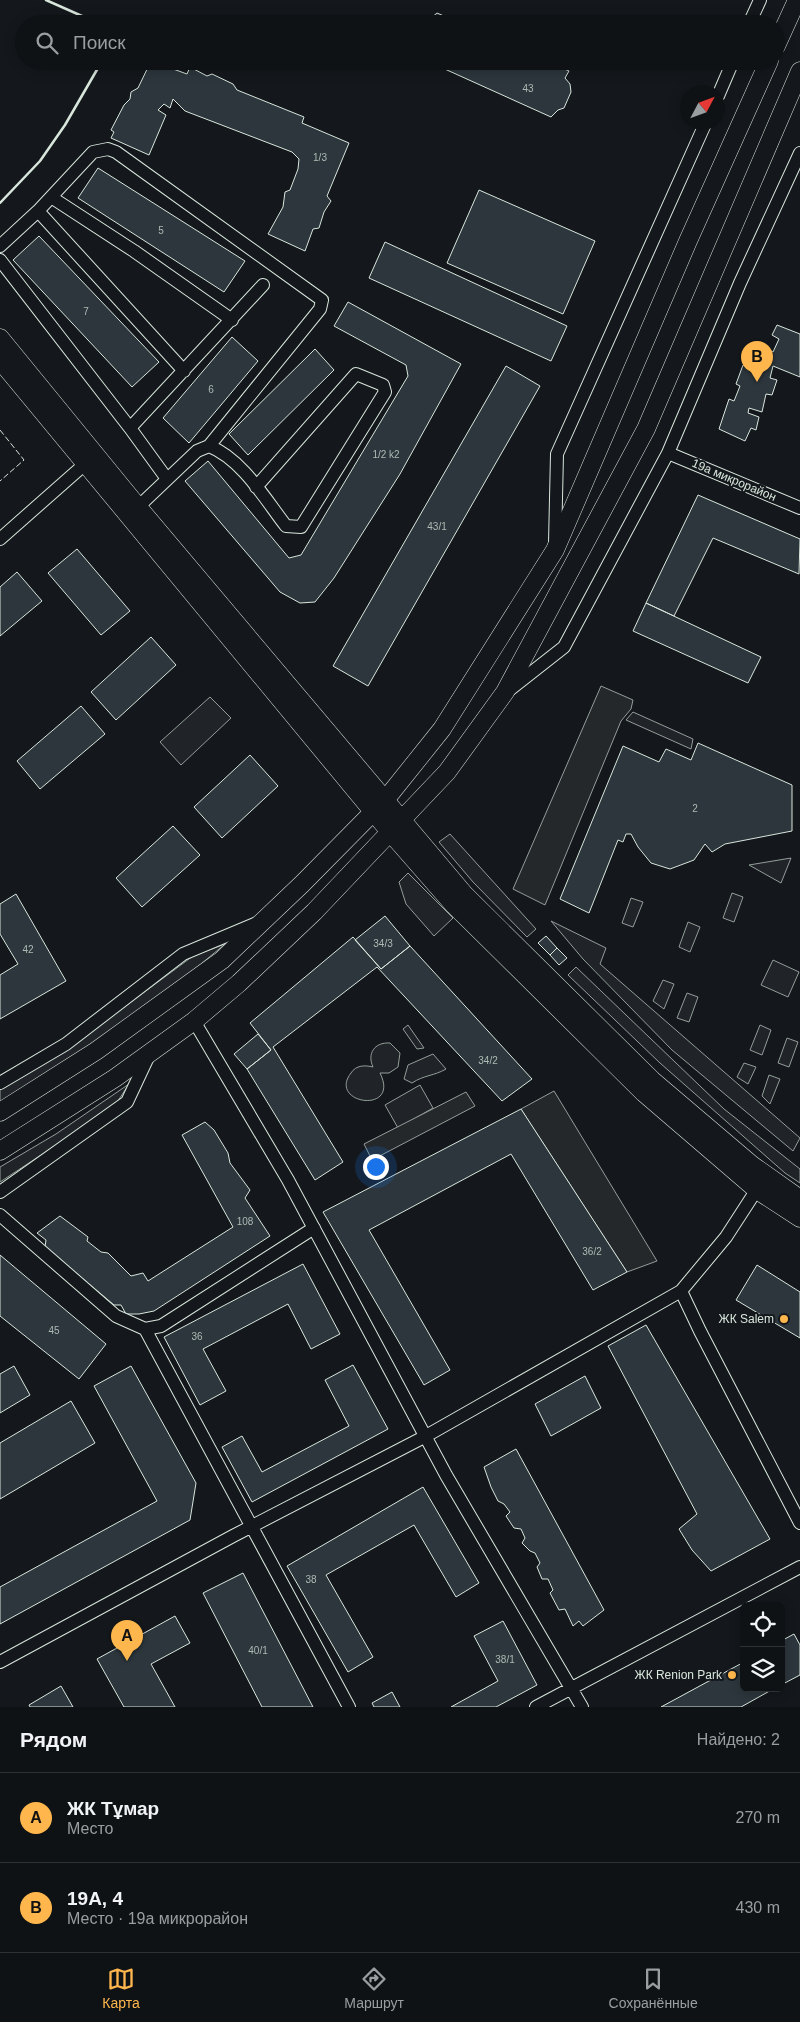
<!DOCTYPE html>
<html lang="ru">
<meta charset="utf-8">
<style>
body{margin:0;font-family:Arial,sans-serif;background:#1d2022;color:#f1f3f6}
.controls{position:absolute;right:15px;bottom:15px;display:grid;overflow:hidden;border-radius:8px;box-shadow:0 2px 12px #0003}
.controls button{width:45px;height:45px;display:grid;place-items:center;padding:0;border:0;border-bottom:1px solid #2f3234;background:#0f1215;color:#f1f3f6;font:25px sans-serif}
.compass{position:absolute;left:680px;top:85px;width:45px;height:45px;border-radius:50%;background:#0f1215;box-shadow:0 2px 12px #0003;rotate:49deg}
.you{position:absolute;left:375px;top:1166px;width:18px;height:18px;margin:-12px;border:4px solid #fff;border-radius:50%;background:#1a73e8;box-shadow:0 0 0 8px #1a73e833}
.badge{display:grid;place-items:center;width:32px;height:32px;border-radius:50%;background:#ffb74d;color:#111;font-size:16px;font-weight:700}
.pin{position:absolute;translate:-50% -41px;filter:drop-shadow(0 1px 2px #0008)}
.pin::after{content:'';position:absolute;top:26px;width:18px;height:15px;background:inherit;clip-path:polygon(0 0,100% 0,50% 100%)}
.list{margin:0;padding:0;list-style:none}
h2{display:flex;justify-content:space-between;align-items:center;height:65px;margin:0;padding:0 20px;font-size:21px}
h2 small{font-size:16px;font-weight:400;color:#9b9ea0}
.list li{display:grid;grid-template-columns:32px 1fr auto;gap:15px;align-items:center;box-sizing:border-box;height:90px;padding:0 20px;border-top:1px solid #2f3234}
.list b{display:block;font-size:19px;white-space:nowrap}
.list p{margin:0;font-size:16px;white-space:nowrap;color:#9b9ea0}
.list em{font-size:16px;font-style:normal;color:#9b9ea0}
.icon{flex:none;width:28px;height:28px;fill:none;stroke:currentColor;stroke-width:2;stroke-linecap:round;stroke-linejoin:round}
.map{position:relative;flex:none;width:800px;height:1707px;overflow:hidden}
.search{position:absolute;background:#0f1215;box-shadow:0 2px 12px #0003;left:15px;right:15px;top:15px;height:55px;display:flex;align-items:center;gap:12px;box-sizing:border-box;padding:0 18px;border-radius:28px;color:#9b9ea0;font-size:19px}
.sheet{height:245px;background:#0f1215}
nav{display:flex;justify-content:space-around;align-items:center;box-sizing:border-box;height:70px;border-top:1px solid #2f3234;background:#0f1215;font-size:14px;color:#9b9ea0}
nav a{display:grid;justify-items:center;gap:2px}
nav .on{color:#ffb74d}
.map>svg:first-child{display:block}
</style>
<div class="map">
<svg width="800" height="1707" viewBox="0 0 800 1707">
<rect width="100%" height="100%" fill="#14181c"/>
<path fill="#202428" stroke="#939e99" d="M210 697 231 718 181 765 160 742Z
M633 712 693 739 691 749 626 720Z
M450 834 536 929 527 937 473 882 439 842Z
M791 858 781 883 749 865Z
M408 873 453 918 434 936 406 904 399 882Z
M732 893 743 897 734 922 723 918Z
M631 898 643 902 633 927 622 923Z
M551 921 606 948 600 964 800 1138 793 1151 672 1050 583 959Z
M688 922 700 927 690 952 679 947Z
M225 944 177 984 95 1046 0 1106V1089L81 1039 193 956Z
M773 960 799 972 788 997 761 985Z
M576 967 724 1109 800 1169V1183L785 1173 660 1063 568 975Z
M663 980 674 984 664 1009 653 1001Z
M687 993 698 997 689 1022 677 1018Z
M408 1025 424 1048 417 1049 403 1029Z
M760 1025 771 1030 762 1055 750 1050Z
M787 1038 798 1042 789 1067 778 1063Z
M390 1043 400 1053 398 1067 389 1073H380C401 1115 327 1104 351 1073 356 1065 365 1065 373 1067 367 1054 374 1042 390 1043Z
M433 1054 446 1069C434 1076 424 1075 412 1083L404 1079 408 1065Z
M744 1063 756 1067 748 1084 737 1077Z
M769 1075 780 1079 770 1104 762 1096Z
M129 1084 114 1107 0 1182V1167L56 1134Z
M420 1085 433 1108 398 1128 385 1105Z"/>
<path fill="#24282b" stroke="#939e99" d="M601 686 633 700 631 709 621 721 545 905 513 889Z
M554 1091 657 1261 627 1272 521 1109Z
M466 1092 475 1106 372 1160 364 1144Z"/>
<path fill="#2c363c" stroke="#d8e6dc" d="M437 13 462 24H424Z
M151 61 187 74 190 67 207 76 212 74 233 84 237 90 304 117 302 123 349 143 327 196 331 201 324 212 319 228 313 229 305 251 268 234 283 207 285 192 290 190 298 169 299 159 292 152 185 111 173 99 170 108 164 104 158 110 166 115 149 155 111 138 114 132 111 130 124 105 130 99 131 92 138 88Z
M427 61H546L569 71 565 78 570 84 571 92 564 108 558 110 551 117Z
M98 168 245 261 224 292 78 198Z
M479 190 595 241 563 314 447 263Z
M39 236 159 362 132 387 13 260Z
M385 242 567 326 551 361 369 278Z
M348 302 461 364 400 474 334 578 315 602 300 603 280 592 185 481 208 461 289 558 301 555 408 376 406 365 334 326Z
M777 325 800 334V377L773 366 770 378 777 380 772 395 766 394 762 412 749 408 748 413 759 417 756 430 751 428 745 441 719 429 729 399 734 401 740 386 736 384 743 365 749 367 756 356 750 354 755 342 773 352 779 339 772 335Z
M232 337 258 361 189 443 163 418Z
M315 349 334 370 248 455 229 434Z
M506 366 540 386 368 686 333 666Z
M698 495 800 539 799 574 713 538 674 616 646 603Z
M77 549 130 611 101 635 48 573Z
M17 572 42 601 0 636V587Z
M646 603 761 657 748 683 633 631Z
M151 637 176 665 116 720 91 692Z
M81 706 105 734 40 789 17 761Z
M698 743 792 785V831L725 844 712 852 705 844 694 860 670 869 651 863 638 847 631 834H626L623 842 618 840 589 913 560 899 623 746 659 762 666 749 691 760Z
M250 755 278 786 222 838 194 807Z
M173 826 200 855 142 907 116 878Z
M16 894 66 981 0 1019V975L18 964 0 934V904Z
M385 916 410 946 381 969 355 940Z
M546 936 557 948 550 955 538 943Z
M353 937 381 969 410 946 532 1079 502 1101 377 967 273 1047 343 1162 315 1180 247 1069 271 1050 250 1023Z
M557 948 567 958 559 965 550 955Z
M258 1034 271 1050 247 1069 234 1054Z
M521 1109 627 1272 593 1290 511 1154 369 1230 450 1370 424 1385 323 1212Z
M205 1122 214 1130 228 1153 230 1163 250 1190 245 1198 270 1236 154 1311 139 1314H126L121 1305H114L45 1247 46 1240 37 1233 60 1216 88 1237 87 1241 101 1252 108 1253 131 1276 143 1273 148 1281 233 1227 182 1135Z
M0 1255 106 1344 79 1379 0 1316Z
M303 1264 340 1334 311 1349 288 1304 203 1349 226 1391 200 1405 164 1337Z
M757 1265 800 1292V1338L736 1300Z
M646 1325 770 1539 711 1571 692 1550 679 1529 697 1514 608 1346Z
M353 1365 388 1429 252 1502 222 1447 242 1436 262 1472 349 1426 325 1380Z
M14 1366 30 1395 0 1413V1374Z
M131 1366 196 1483 190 1520 0 1624V1587L157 1501 94 1386Z
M585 1376 601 1408 551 1436 535 1404Z
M71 1401 95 1443 0 1499V1443Z
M516 1449 604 1610 583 1626 579 1621 573 1626 565 1609 559 1610 550 1593 553 1590 548 1579H542L537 1567 540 1563 535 1553 530 1551 522 1543 525 1538 521 1529 514 1528 506 1516 510 1512 504 1504 498 1501 491 1487 484 1467Z
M423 1487 479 1583 456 1597 414 1525 326 1575 373 1657 348 1672 287 1566Z
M243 1573 313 1707H262L203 1593Z
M175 1616 190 1643 151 1664 175 1707H124L97 1659Z
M503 1621 537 1685 496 1707H451L498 1681 474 1636Z
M794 1634 800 1645V1675L781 1685V1641Z
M744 1662V1688H775L741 1707H661Z
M61 1686 73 1707H30L29 1705Z
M392 1692 400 1707H374L372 1703Z"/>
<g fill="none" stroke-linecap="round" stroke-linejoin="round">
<defs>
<path id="street" d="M749 24 760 0
M718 96 733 61
M51 197 134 251 232 320
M38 211 184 371
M0 246 38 211 93 152 108 149 116 152 322 300 320 309 209 446 197 451 138 507
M0 260 130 428 263 285
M130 428 167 479
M209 446C242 459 265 499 286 526L301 527 385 392 383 385 356 374 256 487
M668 453 800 508
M0 539 85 464
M555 543 557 454 706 122
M508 691 564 647 668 453 740 283 800 153
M194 1021 288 1180 446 1475 582 1707
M0 1083 66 1044 183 954 257 923
M761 1183 726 1237 681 1291 700 1331 800 1523
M0 1192 127 1102 150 1053
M0 1215 116 1316 145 1329 161 1326 314 1228
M145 1329 349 1707
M0 1662 233 1536 426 1436 681 1291
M536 1707 800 1567"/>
<path id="secondary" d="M776 46 797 0
M0 338 138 507 465 895 652 1080 752 1165 800 1199
M0 360 390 832 453 904 644 1093 757 1190 800 1218
M0 1112 96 1051 222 960 302 884 386 799 442 729 555 550 688 241 769 61
M0 1151 115 1078 194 1021 239 983 314 912 447 772 505 692 646 429 800 71"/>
</defs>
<use href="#street" stroke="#d8e6dc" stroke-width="14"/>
<use href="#secondary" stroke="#d8e6dc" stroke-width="19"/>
<use href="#street" stroke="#14181c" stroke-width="12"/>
<use href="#secondary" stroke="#14181c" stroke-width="18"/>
<path stroke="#d8e6dc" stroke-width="1" stroke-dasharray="6 2.5" stroke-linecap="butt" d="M0 430 24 460 0 481"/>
<path stroke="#d8e6dc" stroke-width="2.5" d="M46 0 100 24
M0 203 40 161 65 125 102 61"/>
</g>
<g fill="#ffb74d" stroke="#14181c" stroke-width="2">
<circle cx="784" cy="1319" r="5"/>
<circle cx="732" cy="1675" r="5"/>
</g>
<g text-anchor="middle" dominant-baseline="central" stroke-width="4" stroke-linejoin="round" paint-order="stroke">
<g font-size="10" fill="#adbab4">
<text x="528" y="88">43</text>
<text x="320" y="157">1/3</text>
<text x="161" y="230">5</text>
<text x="86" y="311">7</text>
<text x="211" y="389">6</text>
<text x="386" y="454">1/2 k2</text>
<text x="437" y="526">43/1</text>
<text x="695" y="808">2</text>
<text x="383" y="943">34/3</text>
<text x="28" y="949">42</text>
<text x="488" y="1060">34/2</text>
<text x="245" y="1221">108</text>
<text x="592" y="1251">36/2</text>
<text x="54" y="1330">45</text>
<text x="197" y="1336">36</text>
<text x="311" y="1579">38</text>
<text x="258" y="1650">40/1</text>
<text x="505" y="1659">38/1</text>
</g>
<g font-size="12" fill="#d8e6dc" stroke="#14181c">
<text transform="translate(734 480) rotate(23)">19а микрорайон</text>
</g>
<g font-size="12" fill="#d8e6dc" stroke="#14181c" text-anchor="end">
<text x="774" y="1319">ЖК Salem</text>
<text x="722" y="1675">ЖК Renion Park</text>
</g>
</g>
</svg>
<div class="controls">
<button><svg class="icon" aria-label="locate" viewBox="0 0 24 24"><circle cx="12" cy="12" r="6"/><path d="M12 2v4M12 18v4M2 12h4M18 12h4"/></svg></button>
<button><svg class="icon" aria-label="layers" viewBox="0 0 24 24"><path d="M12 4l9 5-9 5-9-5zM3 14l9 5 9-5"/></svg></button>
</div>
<svg class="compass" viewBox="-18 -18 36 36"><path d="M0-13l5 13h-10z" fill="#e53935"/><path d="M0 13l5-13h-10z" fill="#9b9ea0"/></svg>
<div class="you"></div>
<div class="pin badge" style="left:127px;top:1661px">A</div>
<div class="pin badge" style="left:757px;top:382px">B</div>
<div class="search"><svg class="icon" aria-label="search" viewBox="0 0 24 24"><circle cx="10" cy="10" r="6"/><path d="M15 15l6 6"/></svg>Поиск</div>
</div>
<section class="sheet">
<h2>Рядом<small>Найдено: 2</small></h2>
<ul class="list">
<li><span class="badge">A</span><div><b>ЖК Тұмар</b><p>Место</p></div><em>270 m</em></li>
<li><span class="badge">B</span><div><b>19А, 4</b><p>Место · 19а микрорайон</p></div><em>430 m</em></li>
</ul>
</section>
<nav>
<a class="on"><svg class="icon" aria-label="map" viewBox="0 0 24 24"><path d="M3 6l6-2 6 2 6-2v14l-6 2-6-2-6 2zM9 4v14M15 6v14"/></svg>Карта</a>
<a><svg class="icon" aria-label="directions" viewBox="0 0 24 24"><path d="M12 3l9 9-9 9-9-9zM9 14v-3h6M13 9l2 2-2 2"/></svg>Маршрут</a>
<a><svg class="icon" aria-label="saved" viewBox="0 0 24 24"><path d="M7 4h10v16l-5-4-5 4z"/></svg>Сохранённые</a>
</nav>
